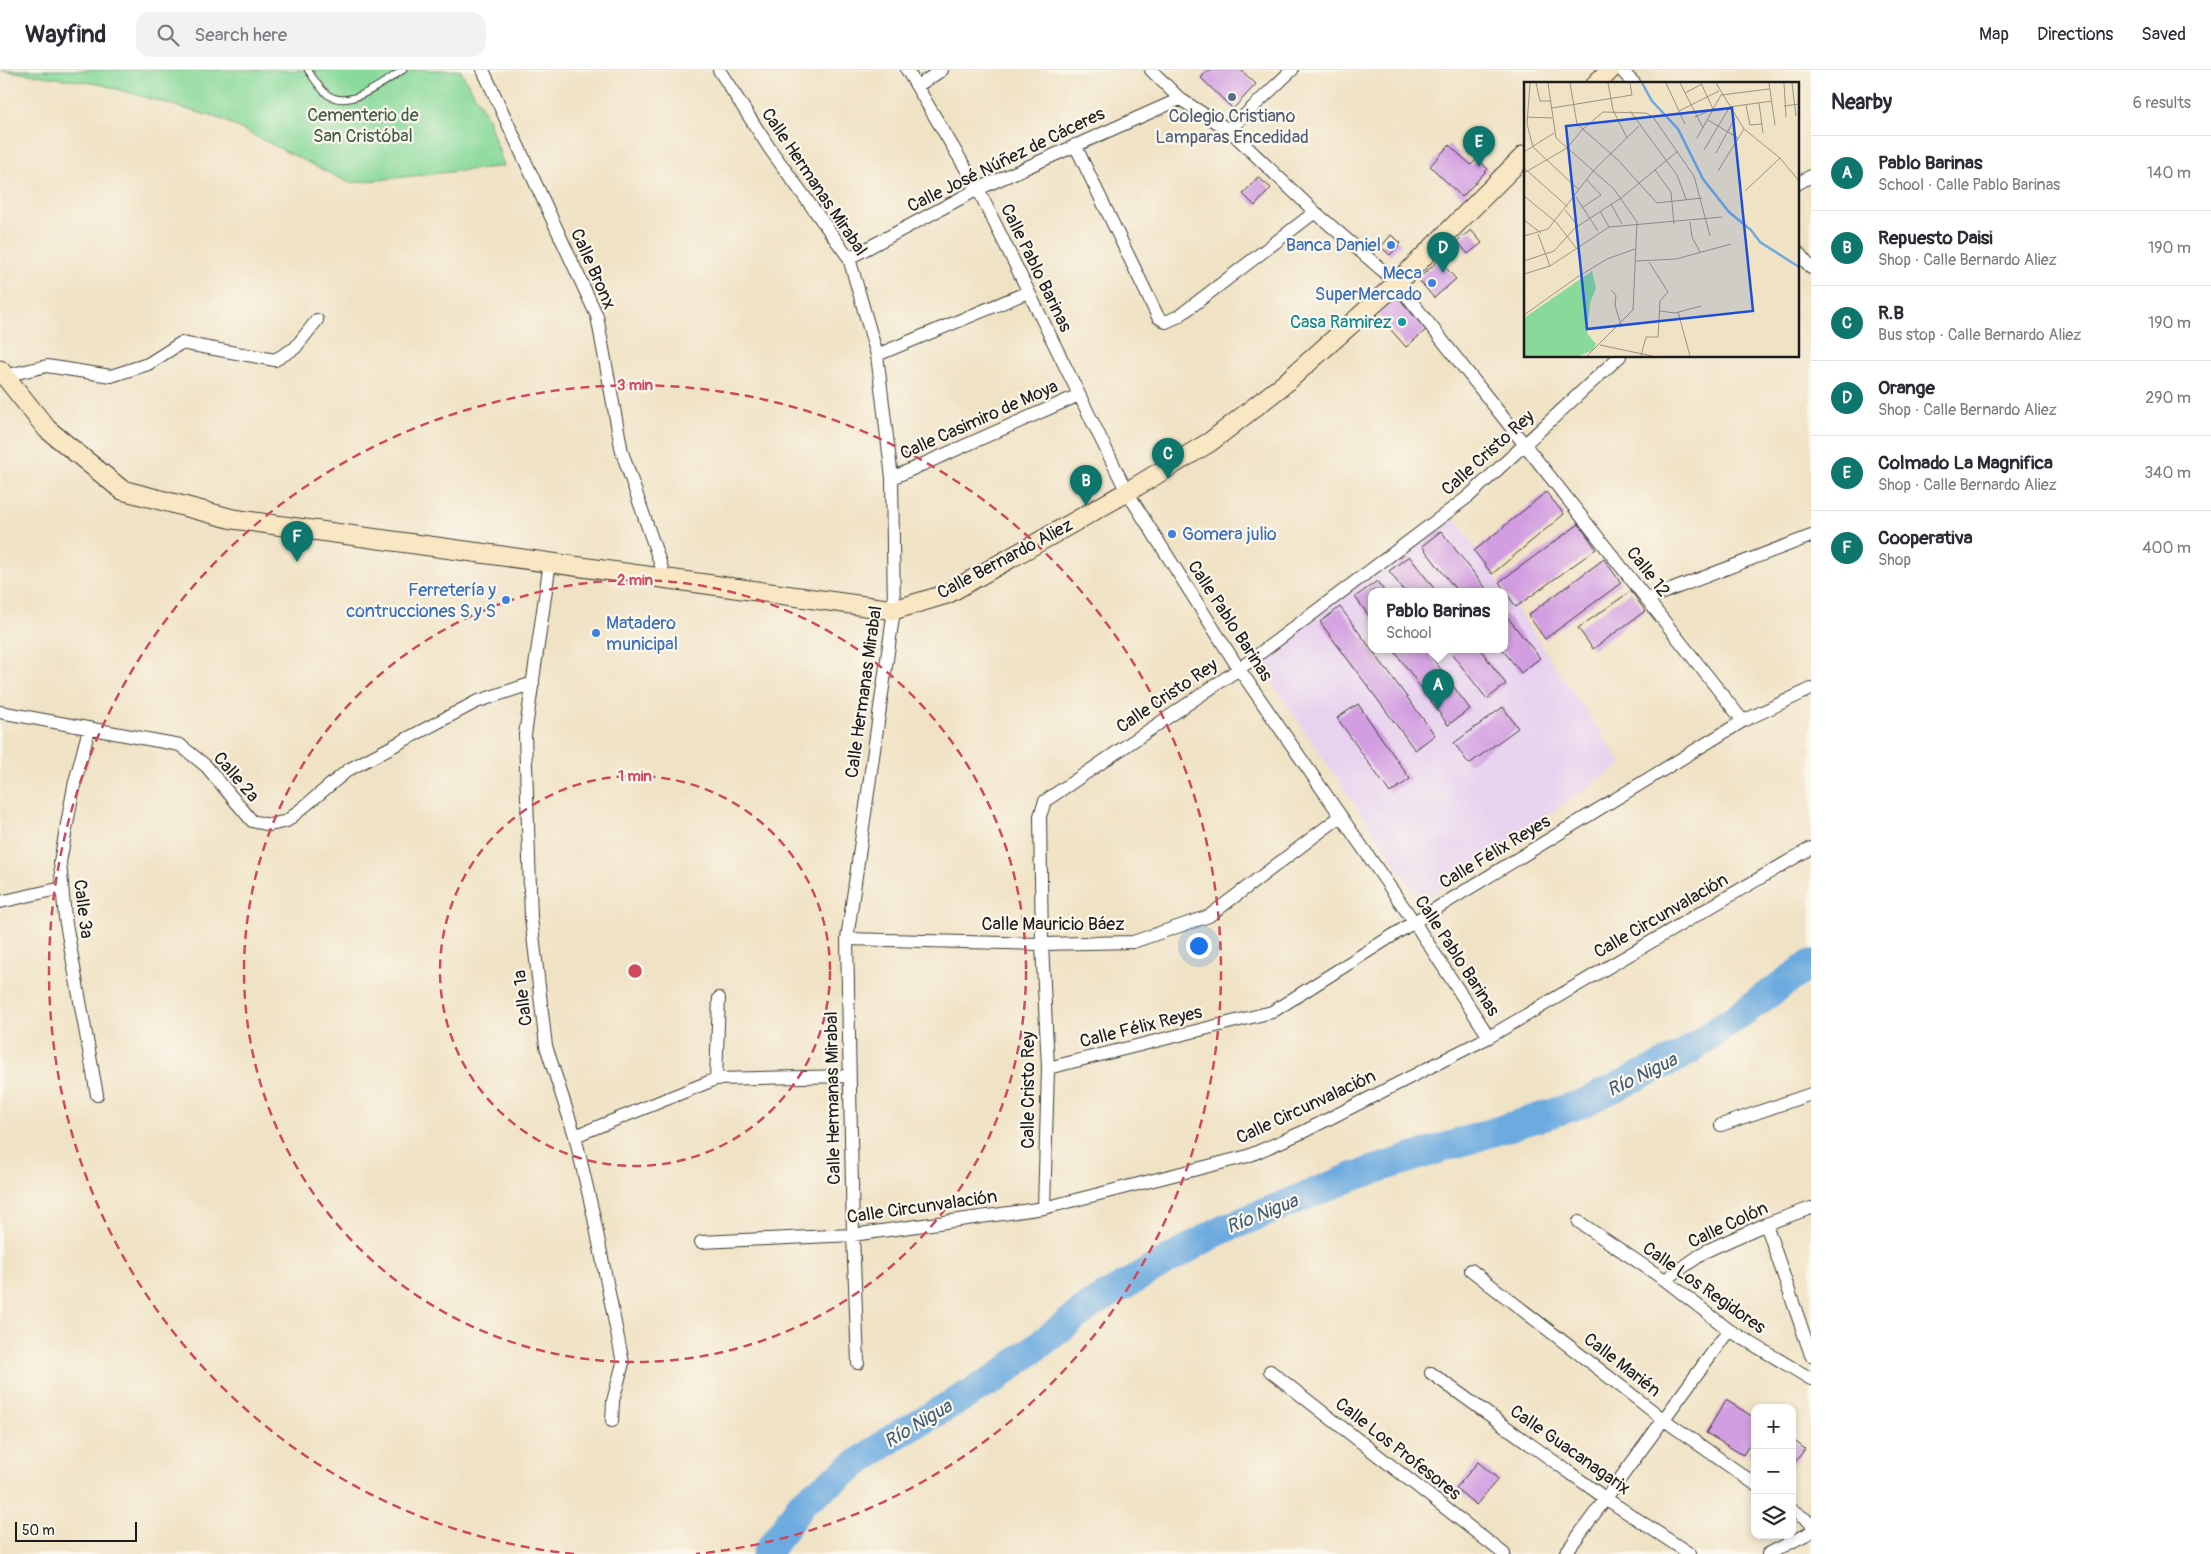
<!DOCTYPE html>
<meta charset="utf-8">
<style>
body{margin:0;font-family:Pangolin,sans-serif;background:#f2f2f3;color:#2b2b33}
.controls{position:absolute;right:15px;bottom:15px;display:grid;overflow:hidden;border-radius:10px;box-shadow:0 2px 8px #0003}
.controls button{width:45px;height:45px;display:grid;place-items:center;padding:0;border:0;border-bottom:1px solid #e1e1e2;background:#fff;color:#2b2b33;font:25px sans-serif}
.scale{position:absolute;left:15px;bottom:12px;width:122px;box-sizing:border-box;padding-left:5px;border:2px solid #1c1c1c;border-top:0;font-size:14px;line-height:18px;white-space:nowrap;color:#1c1c1c;-webkit-text-stroke:4px #fbf7ec;paint-order:stroke}
.you{position:absolute;left:1198px;top:875px;width:18px;height:18px;margin:-12px;border:4px solid #fff;border-radius:50%;background:#1a73e8;box-shadow:0 0 0 8px #1a73e833}
.badge{display:grid;place-items:center;width:32px;height:32px;border-radius:50%;background:#0f766e;color:#fff;font-size:16px;font-weight:700}
.pin{position:absolute;translate:-50% -41px;filter:drop-shadow(0 1px 2px #0008)}
.pin::after{content:'';position:absolute;top:26px;width:18px;height:15px;background:inherit;clip-path:polygon(0 0,100% 0,50% 100%)}
.popup{position:absolute;left:1368px;top:518px;width:140px;height:65px;box-sizing:border-box;display:grid;place-content:center;border-radius:10px;background:#fff;filter:drop-shadow(0 1px 4px #0005);font-size:16px;white-space:nowrap;color:#7c7c81}
.popup b{font-size:19px;color:#2b2b33}
.popup::after{content:'';position:absolute;left:50%;top:100%;margin-left:-10px;border:10px solid transparent;border-top-color:#fff}
.list{margin:0;padding:0;list-style:none}
h2{display:flex;justify-content:space-between;align-items:center;height:65px;margin:0;padding:0 20px;font-size:21px}
h2 small{font-size:16px;font-weight:400;color:#7c7c81}
.list li{display:grid;grid-template-columns:32px 1fr auto;gap:15px;align-items:center;box-sizing:border-box;height:75px;padding:0 20px;border-top:1px solid #e1e1e2}
.list b{display:block;font-size:19px;white-space:nowrap}
.list p{margin:0;font-size:16px;white-space:nowrap;color:#7c7c81}
.list em{font-size:16px;font-style:normal;color:#7c7c81}
.icon{flex:none;width:28px;height:28px;fill:none;stroke:currentColor;stroke-width:2;stroke-linecap:round;stroke-linejoin:round}
.map{position:relative;flex:none;width:1811px;height:1484px;overflow:hidden}
header{display:flex;align-items:center;gap:30px;box-sizing:border-box;height:70px;padding:0 25px;background:#fff;border-bottom:1px solid #e1e1e2}
header strong{font-size:24px}
nav{display:flex;gap:28px;margin-inline-start:auto;font-size:18px}
.search{width:350px;height:45px;background:#f2f2f3;display:flex;align-items:center;gap:12px;box-sizing:border-box;padding:0 18px;border-radius:15px;color:#7c7c81;font-size:19px}
main{display:flex}
aside{flex:1;background:#fff}
.map>svg:first-child{display:block}
</style>
<header>
<strong>Wayfind</strong>
<div class="search"><svg class="icon" aria-label="search" viewBox="0 0 24 24"><circle cx="10" cy="10" r="6"/><path d="M15 15l6 6"/></svg>Search here</div>
<nav><a>Map</a><a>Directions</a><a>Saved</a></nav>
</header>
<main>
<div class="map">
<svg width="1811" height="1484" viewBox="0 0 1811 1484">
<rect width="100%" height="100%" fill="#fbf7ec"/>
<filter id="ink" filterUnits="userSpaceOnUse"><feTurbulence type="fractalNoise" baseFrequency=".02" numOctaves="2"/><feDisplacementMap in="SourceGraphic" scale="10" xChannelSelector="R" yChannelSelector="G"/><feConvolveMatrix kernelMatrix="1 2 1 2 8 2 1 2 1" color-interpolation-filters="sRGB"/></filter>
<filter id="wash" filterUnits="userSpaceOnUse"><feTurbulence type="fractalNoise" baseFrequency=".0096" numOctaves="4" result="noise"/><feDisplacementMap in="SourceGraphic" scale="20" xChannelSelector="R" yChannelSelector="G"/><feGaussianBlur stdDeviation="1.12" result="paint"/><feColorMatrix in="noise" values="0 0 0 0 0 0 0 0 0 0 0 0 0 0 0 0 0 1.4 0 .05"/><feComposite in="paint" operator="in"/></filter>
<g filter="url(#wash)">
<rect width="100%" height="100%" fill="#f0e2c4"/>
<path fill="#e7d2ef" fill-rule="evenodd" d="M1455 448 1622 694 1421 832 1254 586ZM1372 521H1504V579H1372Z"/>
<path fill="#88d99a" stroke="#527a5b" d="M0 0H460L487 46 504 96 349 113 221 49 99 14Z"/>
<g fill="none" stroke-linecap="round" stroke-linejoin="round">
<path stroke="#6caadf" stroke-width="29" d="M766 1484 803 1432 897 1365 995 1309 1092 1234 1217 1162 1355 1106 1581 1034 1681 986 1811 894"/>
</g>
<g id="blocks">
<path fill="#d29de1" d="M1208 0H1241L1256 14 1233 39 1201 8Z
M1449 75 1471 95 1477 89 1488 99 1462 127 1430 96Z
M1258 107 1271 118 1255 136 1243 124Z
M1471 160 1482 173 1468 184 1457 171Z
M1391 165 1401 173 1390 185 1381 177Z
M1439 190 1456 209 1434 228 1418 209Z
M1397 226 1426 260 1406 277 1377 244Z
M1546 422 1564 444 1492 504 1474 481Z
M1579 454 1596 479 1516 537 1499 512Z
M1441 461 1488 521H1457L1422 476Z
M1409 486 1436 521H1404L1389 501Z
M1604 489 1621 513 1545 569 1528 545Z
M1377 511 1384 521H1372V550L1355 527Z
M1631 521 1645 541 1593 579 1578 558Z
M1340 537 1435 665 1415 680 1320 552Z
M1504 543 1540 588 1521 603 1502 579H1504Z
M1393 579H1426L1470 639 1448 655Z
M1448 579H1480L1506 614 1487 629Z
M1358 634 1410 709 1390 723 1337 648Z
M1503 637 1518 658 1469 694 1454 673Z
M1726 1330 1755 1348V1366L1743 1385 1706 1363Z
M1792 1369 1805 1379 1792 1396Z
M1755 1377V1390L1749 1385Z
M1478 1392 1498 1409 1476 1435 1456 1418Z"/>
</g>
</g>
<g filter="url(#ink)">
<use href="#blocks" fill-opacity="0" stroke="#3c3a35" stroke-width="1"/>
<g fill="none" stroke-linecap="round" stroke-linejoin="round">
<defs>
<path id="lane" d="M308 0C313 8 320 19 328 25 350 40 385 11 403 0"/>
<path id="street" d="M483 0 597 246 622 382 666 510
M719 0 770 79 849 188 877 285 892 408 894 540 847 869 853 1165 858 1293
M907 0 978 119 1127 422 1239 599 1414 852 1489 967
M1151 0 1180 29 1229 60 1315 142 1397 213 1743 651
M1621 0 1635 14
M917 16 942 0
M1229 60 1292 0
M1075 75 1158 247 1166 252 1179 246 1315 142
M1797 114 1811 106
M1797 181 1811 198
M849 188 978 119 1180 29
M877 285 1028 222
M4 306 47 296 111 306 148 294 181 273 275 290 295 278 317 250
M892 408 1079 325
M550 492 525 665 531 848 546 976 575 1066 593 1143 623 1293 613 1331 612 1351
M1647 529 1811 466
M0 642 180 675 206 696 252 751 270 755 287 751 348 700 476 632 533 613
M89 659 74 716 60 792 65 848 97 1025
M0 832 62 818
M847 869 1042 874 1133 872 1209 846 1341 746
M1048 998 1272 942 1414 852 1743 651 1811 619
M716 1009 719 928
M1721 1055 1811 1024
M575 1066 716 1009 850 1006
M1044 1138 1048 998 1042 874 1040 746 1045 731 1239 599 1469 426 1620 286
M1579 1152 1665 1210 1729 1260 1811 1309
M1766 1154 1811 1285
M701 1172 853 1165 1044 1138 1248 1086 1303 1062 1489 967 1811 778
M1471 1200 1663 1349 1755 1414
M1665 1210 1706 1181 1766 1154 1811 1138
M1270 1301 1504 1484
M1431 1303 1605 1428 1690 1484
M1792 1440 1811 1453
M1565 1484 1729 1260
M1768 1484 1811 1462"/>
<path id="secondary" d="M1596 14 1610 0
M0 300 47 359 122 420 233 449 894 540 947 524 1127 422 1210 372 1283 315 1397 213 1525 85"/>
</defs>
<use href="#lane" stroke="#3c3a35" stroke-width="8"/>
<use href="#street" stroke="#3c3a35" stroke-width="14"/>
<use href="#secondary" stroke="#3c3a35" stroke-width="21"/>
<use href="#lane" stroke="#fff" stroke-width="6"/>
<use href="#street" stroke="#fff" stroke-width="12"/>
<use href="#secondary" stroke="#f9e7c3" stroke-width="19"/>
</g>
</g>
<g fill="none" stroke="#d1495b" stroke-width="2.5" stroke-dasharray="9 6">
<circle cx="635" cy="901" r="195"/>
<circle cx="635" cy="901" r="391"/>
<path d="M574 1484A586 586 0 1 1 696 1484"/>
</g>
<circle fill="#5c6f8a" stroke="#fbf7ec" stroke-width="2" cx="1232" cy="27" r="5"/>
<g fill="#3f7fe0" stroke="#fbf7ec" stroke-width="2">
<circle cx="1391" cy="175" r="5"/>
<circle cx="1432" cy="213" r="5"/>
<circle cx="1172" cy="464" r="5"/>
<circle cx="506" cy="530" r="5"/>
<circle cx="596" cy="563" r="5"/>
</g>
<circle fill="#0f9aa8" stroke="#fbf7ec" stroke-width="2" cx="1402" cy="252" r="5"/>
<g text-anchor="middle" dominant-baseline="central" stroke-width="4.5" stroke-linejoin="round" paint-order="stroke">
<g font-size="18" fill="#425e48" stroke="#fbf7ec">
<text x="363" y="45">Cementerio de<tspan x="363" dy="21">San Cristóbal</tspan></text>
</g>
<g font-size="18" fill="#4e5e75" stroke="#fbf7ec">
<text x="1232" y="46">Colegio Cristiano<tspan x="1232" dy="21">Lamparas Encedidad</tspan></text>
</g>
<g font-size="18" fill="#1c1c1c" stroke="#fbf7ec">
<text transform="translate(1006 90) rotate(-26)">Calle José Núñez de Cáceres</text>
<text transform="translate(814 112) rotate(56)">Calle Hermanas Mirabal</text>
<text transform="translate(1036 198) rotate(64)">Calle Pablo Barinas</text>
<text transform="translate(593 199) rotate(66)">Calle Bronx</text>
<text transform="translate(979 350) rotate(-24)">Calle Casimiro de Moya</text>
<text transform="translate(1488 383) rotate(-42)">Calle Cristo Rey</text>
<text transform="translate(1005 489) rotate(-28)">Calle Bernardo Aliez</text>
<text transform="translate(1648 502) rotate(52)">Calle 12</text>
<text transform="translate(1230 551) rotate(57)">Calle Pablo Barinas</text>
<text transform="translate(864 622) rotate(-82)">Calle Hermanas Mirabal</text>
<text transform="translate(1167 626) rotate(-34)">Calle Cristo Rey</text>
<text transform="translate(236 707) rotate(49)">Calle 2ª</text>
<text transform="translate(1495 782) rotate(-31)">Calle Félix Reyes</text>
<text transform="translate(83 839) rotate(83)">Calle 3ª</text>
<text transform="translate(1661 846) rotate(-30)">Calle Circunvalación</text>
<text x="1053" y="854">Calle Mauricio Báez</text>
<text transform="translate(1457 886) rotate(57)">Calle Pablo Barinas</text>
<text transform="translate(523 928) rotate(-97)">Calle 1ª</text>
<text transform="translate(1141 957) rotate(-14)">Calle Félix Reyes</text>
<text transform="translate(1028 1020) rotate(-90)">Calle Cristo Rey</text>
<text transform="translate(833 1028) rotate(-91)">Calle Hermanas Mirabal</text>
<text transform="translate(1306 1037) rotate(-25)">Calle Circunvalación</text>
<text transform="translate(922 1137) rotate(-8)">Calle Circunvalación</text>
<text transform="translate(1728 1155) rotate(-25)">Calle Colón</text>
<text transform="translate(1704 1218) rotate(35)">Calle Los Regidores</text>
<text transform="translate(1622 1295) rotate(38)">Calle Marién</text>
<text transform="translate(1398 1379) rotate(38)">Calle Los Profesores</text>
<text transform="translate(1570 1380) rotate(35)">Calle Guacanagarix</text>
</g>
<g font-size="18" fill="#366cbe" stroke="#fbf7ec" text-anchor="end">
<text x="1381" y="175">Banca Daniel</text>
<text x="1422" y="203">Meca<tspan x="1422" dy="21">SuperMercado</tspan></text>
<text x="1182" y="464" text-anchor="start">Gomera julio</text>
<text x="496" y="520">Ferretería y<tspan x="496" dy="21">contrucciones S y S</tspan></text>
<text x="606" y="553" text-anchor="start">Matadero<tspan x="606" dy="21">municipal</tspan></text>
</g>
<g font-size="18" fill="#0d838f" stroke="#fbf7ec" text-anchor="end">
<text x="1392" y="252">Casa Ramirez</text>
</g>
<g font-size="19" font-style="italic" fill="#405c74" stroke="#fbf7ec">
<text transform="translate(1642 1005) rotate(-26)">Río Nigua</text>
<text transform="translate(1262 1144) rotate(-22)">Río Nigua</text>
<text transform="translate(918 1354) rotate(-31)">Río Nigua</text>
</g>
</g>
<g transform="translate(1524 12)">
<rect width="275" height="275" fill="#f0e2c4"/>
<path d="M68 189 72 206 66 221 63 251 72 262 69 268 55 274H0V236Z" fill="#88d99a"/>
<path fill="none" stroke="#6caadf" stroke-width="2.5" d="M118 1 128 19 154 47 179 97 205 130 227 148 236 160 275 185"/>
<path fill="none" stroke="#9b9381" stroke-width="1" d="M6 1 3 42 9 65 55 108M12 1 16 19H26M24 1 32 56 90 107 113 140 109 228 63 274M46 1 53 42 93 77 133 121 178 116M84 1 89 28 103 56M142 1 161 42M156 1 179 46M192 1 220 47 256 76 275 99M245 1 251 43M260 1 262 35M268 1 272 34M161 11 178 2M235 21 239 51M222 23 226 43 238 42M260 24 275 22M205 25 248 19M28 26 108 13 106 1M106 29 153 93 162 117M155 29 195 9M3 35 28 36M171 35 189 27 177 1M184 38 214 56M173 56 197 13 245 7M180 68 205 26M0 70 30 51M192 71 211 36M0 86 44 125M131 88 147 110 150 142M194 89 220 47M0 91 43 66 58 48 79 30 122 31 129 35 170 94 186 154M221 109 256 76M0 114 32 140 53 167M52 115 74 149M87 122 98 142M59 125 77 113 63 98M41 128 54 144M76 129 85 145M0 138 17 151M166 140 168 155 176 170M14 152 26 184M0 154 24 147 70 88 115 44M0 179 30 169 51 146 97 116 154 69M112 179 152 177 207 162M0 192 26 184 85 145 198 135M87 208 92 213 91 223 97 243M136 229 151 231 177 224M154 230 166 274M0 233 52 196 83 177 111 167M76 263 128 274M117 274 122 255H134L136 219 144 210 125 180"/>
<path fill="#1d4ed8" fill-opacity="0.15" stroke="#1d4ed8" stroke-width="2.5" d="M208 26 229 229 63 247 42 44Z"/>
<rect width="275" height="275" fill="none" stroke="#1c1c1c" stroke-width="2.5"/>
</g>
<circle cx="635" cy="901" r="8" fill="#d1495b" stroke="#fbf7ec" stroke-width="2.5"/>
<g font-size="15" text-anchor="middle" font-weight="bold" fill="#d1495b" stroke="#fbf7ec" stroke-width="4.5" stroke-linejoin="round" paint-order="stroke">
<text x="635" y="320">3 min</text>
<text x="635" y="515">2 min</text>
<text x="635" y="711">1 min</text>
</g>
</svg>
<div class="controls">
<button>+</button>
<button>−</button>
<button><svg class="icon" aria-label="layers" viewBox="0 0 24 24"><path d="M12 4l9 5-9 5-9-5zM3 14l9 5 9-5"/></svg></button>
</div>
<div class="scale">50 m</div>
<div class="you"></div>
<div class="pin badge" style="left:1438px;top:640px">A</div>
<div class="popup"><b>Pablo Barinas</b>School</div>
<div class="pin badge" style="left:1086px;top:436px">B</div>
<div class="pin badge" style="left:1168px;top:409px">C</div>
<div class="pin badge" style="left:1443px;top:203px">D</div>
<div class="pin badge" style="left:1479px;top:97px">E</div>
<div class="pin badge" style="left:297px;top:492px">F</div>
</div>
<aside>
<h2>Nearby<small>6 results</small></h2>
<ul class="list">
<li><span class="badge">A</span><div><b>Pablo Barinas</b><p>School · Calle Pablo Barinas</p></div><em>140 m</em></li>
<li><span class="badge">B</span><div><b>Repuesto Daisi</b><p>Shop · Calle Bernardo Aliez</p></div><em>190 m</em></li>
<li><span class="badge">C</span><div><b>R.B</b><p>Bus stop · Calle Bernardo Aliez</p></div><em>190 m</em></li>
<li><span class="badge">D</span><div><b>Orange</b><p>Shop · Calle Bernardo Aliez</p></div><em>290 m</em></li>
<li><span class="badge">E</span><div><b>Colmado La Magnifica</b><p>Shop · Calle Bernardo Aliez</p></div><em>340 m</em></li>
<li><span class="badge">F</span><div><b>Cooperativa</b><p>Shop</p></div><em>400 m</em></li>
</ul>
</aside>
</main>
